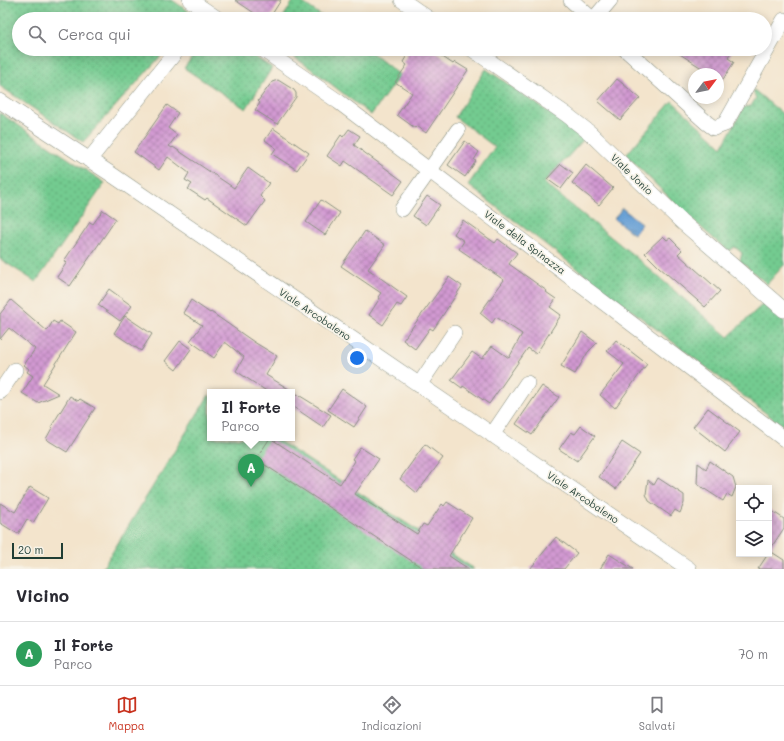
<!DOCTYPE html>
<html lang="it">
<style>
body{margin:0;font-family:Mali,sans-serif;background:#f2f2f3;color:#2b2b33}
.controls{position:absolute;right:12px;bottom:12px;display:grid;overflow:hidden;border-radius:0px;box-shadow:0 2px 10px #0003}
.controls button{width:36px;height:36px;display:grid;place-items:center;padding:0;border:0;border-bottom:1px solid #e1e1e2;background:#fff;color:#2b2b33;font:20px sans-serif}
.compass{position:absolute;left:688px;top:68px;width:36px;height:36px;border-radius:50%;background:#fff;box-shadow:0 2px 10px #0003;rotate:58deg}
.scale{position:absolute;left:12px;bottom:10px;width:51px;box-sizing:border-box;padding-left:4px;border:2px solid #1f3d34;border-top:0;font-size:11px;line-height:14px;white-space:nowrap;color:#1f3d34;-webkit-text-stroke:3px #f7f3e8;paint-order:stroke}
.you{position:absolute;left:357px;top:358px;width:14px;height:14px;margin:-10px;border:3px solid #fff;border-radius:50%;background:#1a73e8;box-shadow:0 0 0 6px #1a73e833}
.badge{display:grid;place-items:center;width:26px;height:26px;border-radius:50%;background:#c8321e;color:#fff;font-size:13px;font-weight:700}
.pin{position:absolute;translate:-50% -33px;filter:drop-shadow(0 1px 2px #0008)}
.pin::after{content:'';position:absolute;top:21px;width:14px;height:12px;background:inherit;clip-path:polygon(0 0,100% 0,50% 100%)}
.popup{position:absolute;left:207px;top:389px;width:88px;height:52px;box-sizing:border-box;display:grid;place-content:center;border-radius:0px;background:#fff;filter:drop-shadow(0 1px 3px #0005);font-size:13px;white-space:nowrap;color:#7c7c81}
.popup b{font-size:15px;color:#2b2b33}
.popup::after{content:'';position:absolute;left:50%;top:100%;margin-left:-8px;border:8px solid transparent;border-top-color:#fff}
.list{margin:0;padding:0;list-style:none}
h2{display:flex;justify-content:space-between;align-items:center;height:52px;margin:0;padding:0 16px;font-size:17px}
h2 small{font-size:13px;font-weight:400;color:#7c7c81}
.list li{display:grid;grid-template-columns:26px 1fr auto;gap:12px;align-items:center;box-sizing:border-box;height:64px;padding:0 16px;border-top:1px solid #e1e1e2}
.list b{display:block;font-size:15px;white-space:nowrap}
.list p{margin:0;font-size:13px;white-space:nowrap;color:#7c7c81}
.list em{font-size:13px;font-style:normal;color:#7c7c81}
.icon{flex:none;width:22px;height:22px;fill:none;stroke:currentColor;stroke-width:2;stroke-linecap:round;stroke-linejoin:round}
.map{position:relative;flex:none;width:784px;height:569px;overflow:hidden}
.search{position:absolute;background:#fff;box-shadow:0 2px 10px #0003;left:12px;right:12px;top:12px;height:44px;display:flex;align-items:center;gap:10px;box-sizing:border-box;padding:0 14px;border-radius:22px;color:#7c7c81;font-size:15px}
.sheet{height:116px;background:#fff}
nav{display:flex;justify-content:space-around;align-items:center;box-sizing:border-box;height:56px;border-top:1px solid #e1e1e2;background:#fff;font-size:11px;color:#7c7c81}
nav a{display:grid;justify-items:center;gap:2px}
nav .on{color:#c8321e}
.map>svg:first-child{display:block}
</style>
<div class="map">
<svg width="784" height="569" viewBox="0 0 784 569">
<defs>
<pattern id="grass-dots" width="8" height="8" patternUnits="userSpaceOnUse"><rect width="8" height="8" fill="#73cb90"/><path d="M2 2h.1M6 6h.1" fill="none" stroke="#5ea676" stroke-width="1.8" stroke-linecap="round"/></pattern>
<pattern id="water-ripples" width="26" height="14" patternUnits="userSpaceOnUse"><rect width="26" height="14" fill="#659ed4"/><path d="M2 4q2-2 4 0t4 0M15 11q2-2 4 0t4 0" fill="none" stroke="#5382ad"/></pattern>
<pattern id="building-cross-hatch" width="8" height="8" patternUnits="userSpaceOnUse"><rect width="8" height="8" fill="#d299d2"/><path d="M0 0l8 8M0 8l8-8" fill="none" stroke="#aa7eab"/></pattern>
</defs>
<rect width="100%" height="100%" fill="#f7f3e8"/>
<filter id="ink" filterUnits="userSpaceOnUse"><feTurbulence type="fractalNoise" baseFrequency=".025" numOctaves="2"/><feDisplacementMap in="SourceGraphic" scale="8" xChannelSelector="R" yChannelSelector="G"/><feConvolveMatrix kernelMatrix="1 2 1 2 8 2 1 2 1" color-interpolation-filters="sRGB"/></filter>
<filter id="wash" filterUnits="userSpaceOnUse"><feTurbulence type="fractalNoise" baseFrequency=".012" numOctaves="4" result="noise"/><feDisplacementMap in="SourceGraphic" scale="16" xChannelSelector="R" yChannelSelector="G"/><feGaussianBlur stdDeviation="0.9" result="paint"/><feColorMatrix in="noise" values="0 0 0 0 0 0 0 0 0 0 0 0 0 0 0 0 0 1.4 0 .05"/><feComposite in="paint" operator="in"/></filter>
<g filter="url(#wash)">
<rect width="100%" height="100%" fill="#f3e4cc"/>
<path fill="url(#grass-dots)" stroke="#498462" d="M0 0H172L194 15 191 19H19V49H167L83 142 0 86Z
M294 0H299L326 19H282Z
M198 49H243L272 68 246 109 184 68Z
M282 49H367L400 75 371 115 313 70Z
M486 69 550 113 584 139 544 183 632 254 728 337 764 303 784 321V427L468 185 495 147 455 117Z
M754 90 784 115V265L767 284 740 261 742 253 735 247 728 251 687 215 626 155 672 101 722 147 744 107 751 106 756 98 753 92Z
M0 113 105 183 36 282 0 259Z
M209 395 210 396V438H274L417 530 474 569H102Z"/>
<path fill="url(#water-ripples)" stroke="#426e84" d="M622 208 642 224 634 234 614 219Z"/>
<g id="blocks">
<path fill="url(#building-cross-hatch)" d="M235 0H281L269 19H263Z
M411 49H431L453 64 455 62 468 70 426 133 417 126 415 128 397 115 412 93 395 82 407 65 403 62Z
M672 49H733L728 58 734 62 722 81 718 79V74H711Z
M617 79 640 98 620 120 598 101Z
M278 80 294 90 296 93V97L277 124 255 110 260 103 258 101 272 82Z
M167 105 178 113 168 128 177 135 169 146 172 148 173 147 234 188 248 168 269 183 260 196 265 201 247 226 207 198 205 200 188 189 192 184 185 180 189 173 168 157 159 170 134 152Z
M273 128 309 153 297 170 272 154 276 148 265 140Z
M349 129 360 136 354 145 403 181 393 195 345 161 342 166 327 156 341 135 343 137Z
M465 141 479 152 474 160 476 161 465 177 448 165Z
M561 164 573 173 561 189 547 179Z
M586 165 613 188 599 205 572 183Z
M427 196 440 205 426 225 413 216Z
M321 200 340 213 325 235 306 222Z
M103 210 116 219 70 286 57 277 67 262 64 261 90 222 93 224Z
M463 220 495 243 498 239 517 253 509 264 547 291 546 292 556 299 550 307 561 315 536 354 528 348 489 404 463 386 462 388 451 380 472 352 482 359 492 346 509 358 522 334 496 317 492 323 480 313 504 280 459 249 464 241 454 234Z
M365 231 385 245 368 269 407 297 401 306 397 304 383 325 369 315 380 298 378 297 381 293 341 266Z
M663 236 667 240 670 238 682 250 678 254 720 291 705 307 659 267 645 253Z
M449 277 462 286 433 330 430 328 415 349 403 340Z
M109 289 132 306 120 321 98 305Z
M11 300 47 331 53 321 58 324 60 321 76 332 43 384 59 394 38 403 22 393 33 376 27 372 29 369 24 365 35 349 9 328 0 339V314Z
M191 300 210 313 211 312 254 342 277 356 266 375 331 415 323 427 292 406V392H268L236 371 244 357 225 342 214 358 190 341 202 325 183 313Z
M125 316 152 334 141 351 114 333Z
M582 332 597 343 588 352 575 374 561 366Z
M616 340 647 364 615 408 600 395 624 364 607 351Z
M180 341 191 349 176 370 165 361Z
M542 386 559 397 532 435 516 424Z
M342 389 367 407 354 427 328 410Z
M70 396 78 401 80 399 95 408 67 452 46 439 52 428 51 427Z
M708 408 740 432 725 452 693 427Z
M581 426 595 436 577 461 559 449 571 432 575 434Z
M270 438 340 484 355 461 352 459 360 447 379 459 355 494 417 534 423 524 427 526 442 504 444 506 447 502 472 518 449 556 469 569H424L256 459Z
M622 442 640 454 616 489 599 477Z
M425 444 443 458 417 493 400 479Z
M710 461 733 477 736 487 732 497 727 494 723 501 697 484 698 463 706 469Z
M658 478 684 495V503L680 513 675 510 671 516 649 501 646 494 648 480 654 485Z
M30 487 48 498 33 523 27 519 18 534 0 523V503L15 512Z
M769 509 784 519V528L769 551Z
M556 537 577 553 564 569H530Z
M770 551 784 560V569H758Z
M609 554 633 569H600Z"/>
</g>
</g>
<g filter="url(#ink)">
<use href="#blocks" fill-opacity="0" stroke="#899080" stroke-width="1"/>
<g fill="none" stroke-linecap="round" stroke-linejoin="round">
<defs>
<path id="minor" d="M190 0 218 19
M402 0 429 19
M571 0 592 19
M594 19 610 0
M262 49 339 102 784 439
M472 49 567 115 590 133 681 221 784 310
M625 49 707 123 714 128 725 124 784 20
M0 101 111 174 689 569
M89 160 178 49
M402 209 458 130
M419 385 454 333
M0 392 15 370
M492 435 527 383"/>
</defs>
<use href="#minor" stroke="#899080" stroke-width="16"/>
<use href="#minor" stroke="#fff" stroke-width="15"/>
</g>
</g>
<g text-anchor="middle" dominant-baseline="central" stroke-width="3.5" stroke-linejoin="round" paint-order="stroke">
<g font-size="10" fill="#1f3d34" stroke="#f7f3e8">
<text transform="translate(632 174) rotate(44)">Viale Jonio</text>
<text transform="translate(525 242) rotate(37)">Viale della Spinazza</text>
<text transform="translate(315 314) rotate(34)">Viale Arcobaleno</text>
<text transform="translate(583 497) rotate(34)">Viale Arcobaleno</text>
</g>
</g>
</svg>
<div class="controls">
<button><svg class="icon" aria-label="locate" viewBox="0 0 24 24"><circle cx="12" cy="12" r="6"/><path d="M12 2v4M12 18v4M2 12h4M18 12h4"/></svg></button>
<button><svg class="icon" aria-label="layers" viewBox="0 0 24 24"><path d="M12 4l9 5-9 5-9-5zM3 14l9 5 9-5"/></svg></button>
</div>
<svg class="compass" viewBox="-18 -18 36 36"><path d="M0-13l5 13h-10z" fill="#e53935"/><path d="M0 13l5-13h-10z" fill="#7c7c81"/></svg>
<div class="scale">20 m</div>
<div class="you"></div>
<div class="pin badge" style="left:251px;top:487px;background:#2e9e5b">A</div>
<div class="popup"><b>Il Forte</b>Parco</div>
<div class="search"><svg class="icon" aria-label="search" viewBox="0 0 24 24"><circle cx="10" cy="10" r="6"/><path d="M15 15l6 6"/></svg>Cerca qui</div>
</div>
<section class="sheet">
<h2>Vicino<small></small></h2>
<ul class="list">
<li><span class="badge" style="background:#2e9e5b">A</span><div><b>Il Forte</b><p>Parco</p></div><em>70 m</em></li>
</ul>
</section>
<nav>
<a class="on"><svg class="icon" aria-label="map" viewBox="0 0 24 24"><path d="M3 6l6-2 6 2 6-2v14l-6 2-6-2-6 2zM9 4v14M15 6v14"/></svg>Mappa</a>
<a><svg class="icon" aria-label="directions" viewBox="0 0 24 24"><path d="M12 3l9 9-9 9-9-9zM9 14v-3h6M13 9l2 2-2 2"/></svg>Indicazioni</a>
<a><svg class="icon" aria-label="saved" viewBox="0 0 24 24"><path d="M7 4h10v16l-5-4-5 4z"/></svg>Salvati</a>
</nav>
